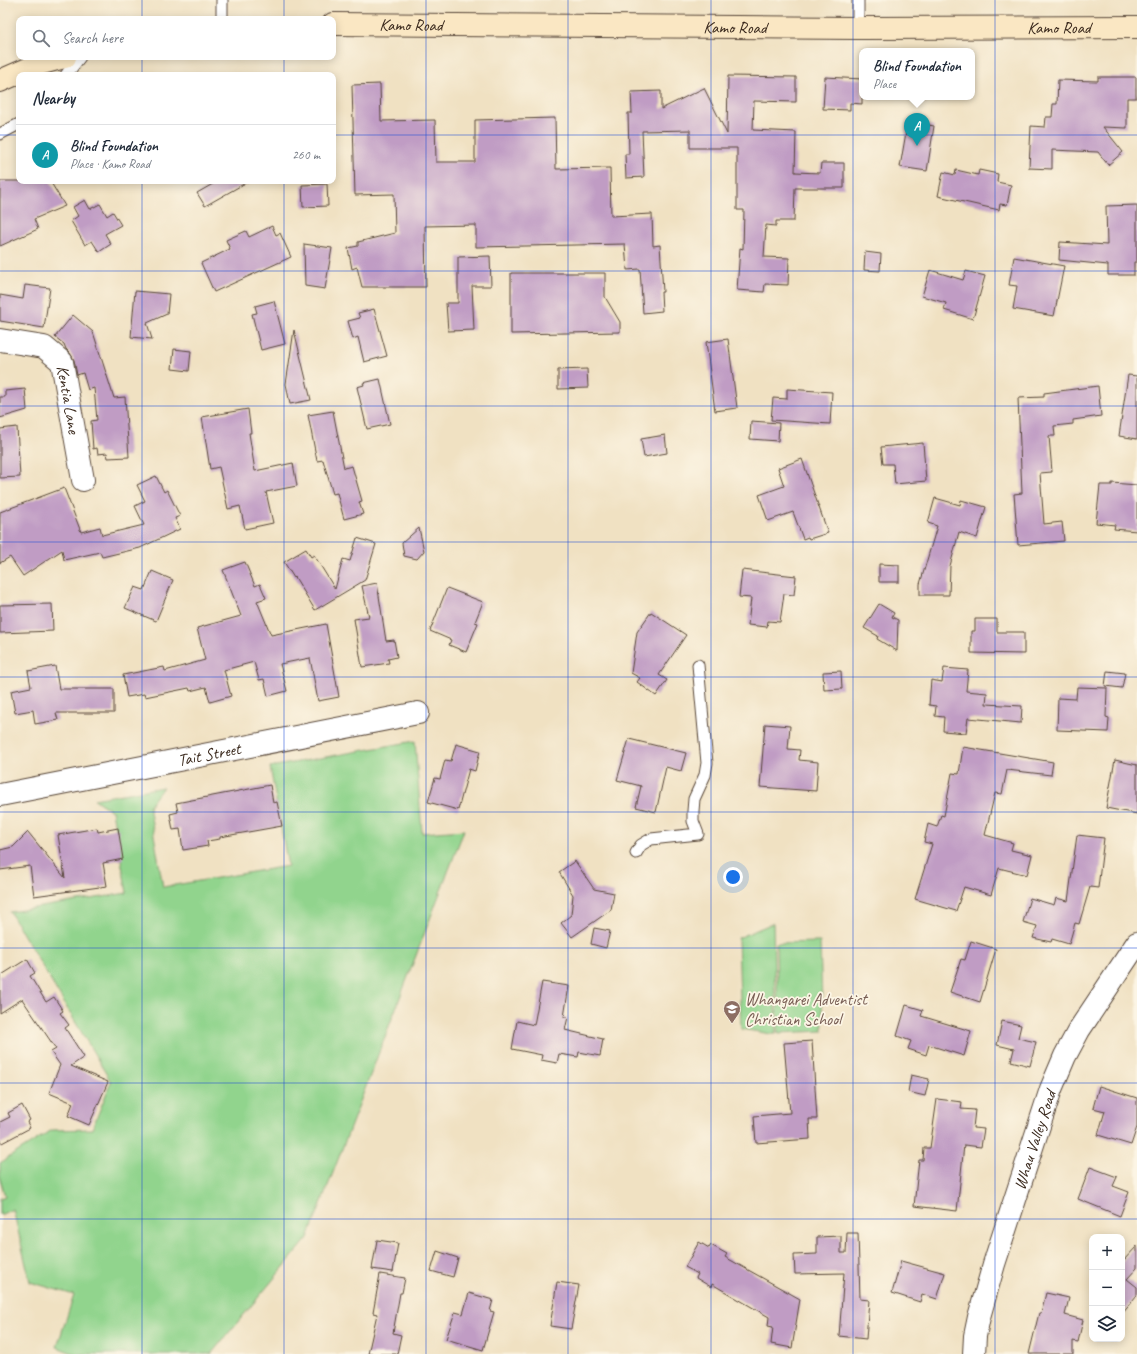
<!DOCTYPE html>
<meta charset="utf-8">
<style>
body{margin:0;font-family:Caveat,sans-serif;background:#f6f6f7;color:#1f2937}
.controls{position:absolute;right:12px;bottom:12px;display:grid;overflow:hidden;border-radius:8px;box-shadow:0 2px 10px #0003}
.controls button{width:36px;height:36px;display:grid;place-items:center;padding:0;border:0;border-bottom:1px solid #e0e1e3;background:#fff;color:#1f2937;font:20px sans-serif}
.you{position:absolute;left:733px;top:877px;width:14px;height:14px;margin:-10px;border:3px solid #fff;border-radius:50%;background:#1a73e8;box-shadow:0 0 0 6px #1a73e833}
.badge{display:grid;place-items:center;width:26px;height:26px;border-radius:50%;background:#1a73e8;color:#fff;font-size:13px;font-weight:700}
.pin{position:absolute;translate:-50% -33px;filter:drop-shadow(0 1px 2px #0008)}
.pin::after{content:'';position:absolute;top:21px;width:14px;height:12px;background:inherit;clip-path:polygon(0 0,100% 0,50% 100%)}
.popup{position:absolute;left:859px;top:48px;width:116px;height:52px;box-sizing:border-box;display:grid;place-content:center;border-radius:8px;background:#fff;filter:drop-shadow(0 1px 3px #0005);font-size:13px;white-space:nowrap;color:#747a83}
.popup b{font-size:15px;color:#1f2937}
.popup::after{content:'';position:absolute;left:50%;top:100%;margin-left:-8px;border:8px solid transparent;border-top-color:#fff}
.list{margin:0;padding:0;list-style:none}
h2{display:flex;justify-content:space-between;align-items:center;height:52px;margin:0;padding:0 16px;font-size:17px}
h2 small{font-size:13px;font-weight:400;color:#747a83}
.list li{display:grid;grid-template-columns:26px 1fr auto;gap:12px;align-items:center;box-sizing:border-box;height:60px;padding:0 16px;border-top:1px solid #e0e1e3}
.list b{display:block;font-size:15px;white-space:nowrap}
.list p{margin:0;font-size:13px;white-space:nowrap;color:#747a83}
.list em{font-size:13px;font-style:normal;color:#747a83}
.icon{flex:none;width:22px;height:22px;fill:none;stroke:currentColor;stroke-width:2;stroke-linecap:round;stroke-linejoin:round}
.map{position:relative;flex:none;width:1137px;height:1354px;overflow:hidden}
.search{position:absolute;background:#fff;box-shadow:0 2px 10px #0003;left:16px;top:16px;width:320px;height:44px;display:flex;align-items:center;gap:10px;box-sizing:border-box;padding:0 14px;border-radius:8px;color:#747a83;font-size:15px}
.panel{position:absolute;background:#fff;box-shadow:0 2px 10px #0003;left:16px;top:72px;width:320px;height:112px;border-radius:8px}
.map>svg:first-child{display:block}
</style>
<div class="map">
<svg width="1137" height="1354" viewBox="0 0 1137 1354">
<rect width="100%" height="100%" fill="#fcf5e5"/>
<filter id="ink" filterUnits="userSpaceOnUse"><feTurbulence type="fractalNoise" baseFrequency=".025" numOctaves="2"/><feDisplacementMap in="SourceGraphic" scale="8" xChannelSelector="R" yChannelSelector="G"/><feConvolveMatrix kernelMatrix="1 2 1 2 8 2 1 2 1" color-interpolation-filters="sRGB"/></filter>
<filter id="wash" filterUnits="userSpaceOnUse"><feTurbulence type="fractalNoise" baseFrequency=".012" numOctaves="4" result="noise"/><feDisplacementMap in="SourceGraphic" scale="16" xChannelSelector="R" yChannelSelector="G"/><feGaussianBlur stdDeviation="0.9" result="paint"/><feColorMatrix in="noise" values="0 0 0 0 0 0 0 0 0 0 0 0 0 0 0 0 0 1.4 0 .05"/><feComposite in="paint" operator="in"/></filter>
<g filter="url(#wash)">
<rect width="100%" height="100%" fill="#f0e1c2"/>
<path fill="#91d48d" stroke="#667f56" d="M415 741 422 833 464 830 308 1238 211 1354H75L57 1347 74 1295 30 1282 13 1209 0 1215V1198L5 1196 0 1179V1163L52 1130 92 1129 111 1082 10 912 127 893 112 811 94 799 163 787 149 806 163 887 288 866 270 767Z
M773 923 776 1034H771L741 1029 738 938Z
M820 942 823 1031 778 1033 776 943Z"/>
<g id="blocks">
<path fill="#c09cc4" d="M728 76 796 77V102L754 101 753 130 796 132 795 172 820 173 821 163H844V188H795L794 221H776V226L766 225 764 257 789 258 788 285 765 284 764 292 737 290 740 248 743 249 744 210H737V148H690V130L642 131 644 177 626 178 625 154H629L628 113H632L631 92 661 91V109L704 88 727 134Z
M825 77 862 79V104L850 103V110L823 109Z
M1098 77H1136V98H1127V128L1103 127 1123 152 1108 165 1098 152 1052 150V169L1029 168 1031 126 1045 127 1046 117H1052L1053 104H1057L1058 80 1098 81Z
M380 84 381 121 435 120 436 162H475V120L555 118 556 169 610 168 611 216 652 214 653 246 660 245 663 292H661L662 311 643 313 640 269 627 270 625 244 476 247V225L425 226 426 287H362L357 267 352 269 348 248 358 246V242L395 233 394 194 355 195 352 85Z
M908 121 934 126 927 171 900 167Z
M956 170 978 175 979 170 998 174 997 182 1011 185 1007 205 1000 204 999 210 938 196 943 172 955 175Z
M0 181H50L65 206 34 219 38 229 0 246Z
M218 181H249L205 206 197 193Z
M327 184 328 206 303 207 302 185Z
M85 200 90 209 100 204 107 216 113 212 121 225 105 234 111 244 99 252 92 241 85 245 71 221 78 216 73 207Z
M1137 205V262H1134V275H1108V265L1059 260 1060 242 1107 245 1106 206Z
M272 226 276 235 280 233 291 257 214 292 201 263 230 249 226 240 246 231 249 237Z
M304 244 332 248 325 289 305 286Z
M865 252 881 254 880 271 864 270Z
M490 256 491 286H472L474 330 448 331 446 303H458V257Z
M1014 257 1064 266 1054 316 1013 309 1017 286 1009 285Z
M930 270 963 280 966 271 985 276 973 319 944 310 946 303 922 296Z
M511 273H605V297L620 322V332L511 334Z
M25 285 50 288 44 328 0 321V295L23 299Z
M135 291 169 294 167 314 147 323 152 339 131 337Z
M274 301 285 344 261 350 252 314 257 313 255 306Z
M374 309 387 356 364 362 358 337 353 339 348 321 360 318 358 313Z
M73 315 93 332 114 398 125 397 129 457 108 458 107 453 98 454 97 448 93 449 91 421 97 420 94 388 88 390 83 373 77 375 74 360 70 353 66 349 64 344 55 337Z
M294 330 311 400 290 404 286 384Z
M728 339 737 408 715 411 706 342Z
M174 349 191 351 189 371 172 369Z
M587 369 588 388 558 389V370Z
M1128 375 1137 376V439L1119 436Z
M380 379 390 424 367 429 357 387 364 385 363 383Z
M1098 386 1101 416 1073 420V424L1054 426 1055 436H1049L1052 472 1040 473 1044 524 1062 522 1064 541 1018 545 1014 494 1022 493 1018 398 1044 397V393Z
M25 389 27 410 0 418V397H5V391Z
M787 389 832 392 830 424 771 420 773 398 787 399Z
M248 409 251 433H249L255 471 293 463 297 486 266 492 273 523 245 529 240 506 228 509 219 467 210 469 202 417Z
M333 411 344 468 352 466 362 501 359 502 363 514 344 519 337 493 333 494 323 460 317 461 308 415Z
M751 421 779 423 778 441 750 439Z
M17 427 20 477 0 478V429Z
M665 435 667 453 644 457 641 439Z
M923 443 926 481 895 484 893 464H883L881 447Z
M802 459 828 533 809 539 808 537 803 539 793 512 768 521 759 495 784 486 778 468Z
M156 476 164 492 167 490 180 516 175 518 180 529 140 548 102 557 100 552 64 560 62 550 23 576 10 557 0 563V512L64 488 81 532 100 527 102 535 144 525 135 506 145 501 137 485Z
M1112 483 1137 485V531L1114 529 1115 525 1096 523 1100 485H1112Z
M935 498 960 505 961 500 986 507 977 538 959 532 950 566 949 595H920V584L937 526 928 523Z
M419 528 424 551 417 559 404 556 402 543Z
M357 538 376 544 365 580 315 610 295 577 294 578 284 562 306 549 311 557 314 555 335 589 343 559 350 561Z
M245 562 255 586 260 584 266 598 257 601 271 635 326 624 339 697 318 701 310 658 280 664 287 691 268 696 264 679 259 680 254 662 224 670 231 696 210 702 206 687 190 691 189 688 145 697 144 694 127 697 123 675 164 667 165 671 205 660 197 628 241 616 223 570Z
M879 564 899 565V582H879Z
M742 570 796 576 794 595 784 594 780 622 768 621 767 627 748 625 751 598 739 597Z
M152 571 173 580 156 621 125 608 135 587 144 590Z
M377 583 386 641 394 640 397 657 388 659 389 663 362 667 354 619 369 617 362 586Z
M447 588 483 602 475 622 478 623 466 652 449 645 451 640 430 631Z
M52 604 53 631 0 633V605Z
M879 604 894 613 892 617 898 620 897 651 877 639 878 636 864 628Z
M651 612 686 635 659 675 667 680 656 696 637 682 640 678 631 673 637 632Z
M975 619H997V632H1024V654L971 653V631H975Z
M55 666 59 689H114V713H56L58 720 35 724 33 710 15 713 11 691 31 687 28 671Z
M944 668 968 670 966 691 987 693 986 704 1022 706 1021 723 968 718 966 733 943 731 944 717 935 716 936 706 929 705 931 680 942 682Z
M841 671 842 689 824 690 823 672Z
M1107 671 1125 673 1122 688 1105 686Z
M1077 687 1107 688 1106 717 1109 718 1108 732 1057 730 1058 698 1076 699Z
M765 724 790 726 788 749 800 750 799 760 818 762 816 791 760 787Z
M629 739 686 753 681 771 666 767 656 812 636 807 641 786 617 780Z
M456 744 480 751 475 771 469 769 458 810 428 802 435 778 440 779 445 760 451 761Z
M963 747 1053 762 1051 775 1007 770 1002 794 995 793 985 835 1013 843 1011 850 1032 855 1027 875 999 868 991 895 964 887 956 911 915 899 932 844 924 842 928 824 937 827 941 815 944 816 952 773 959 774Z
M1115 760 1137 765V814L1106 808Z
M270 785 273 803 277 802 282 826 220 837V839L207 841 208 846 183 850 180 829 173 830 170 814 178 812 176 803Z
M97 828 98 832 118 828 123 859 103 863 107 886 34 896 30 866 0 870V850L13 847 28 832 65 878 58 835Z
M1077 835 1104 838 1098 888 1090 887 1079 924 1075 923 1069 944 1052 939 1051 942 1033 938 1037 926 1023 922 1030 898 1054 905 1056 898 1068 901Z
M575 861 594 889 614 893 611 910 572 937 561 923 571 915 573 895 559 872Z
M594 928 610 931 606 948 591 944Z
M971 941 996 949 980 1002 950 992 961 959 965 960Z
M27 959 35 973 30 976 46 1002 54 997 63 1011 60 1013 69 1025 65 1028 84 1057 71 1066 108 1082 89 1125 68 1116 73 1103 49 1093 60 1065 51 1052 56 1049 22 999 0 1013V976Z
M542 982 569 986 564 1017H568L565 1030 603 1039 600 1056 579 1052 578 1057 559 1054 557 1063 541 1060 542 1055 512 1049 517 1021 534 1025Z
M906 1005 923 1010 921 1016 971 1031 964 1056 929 1045 926 1055 908 1049 911 1041 897 1036Z
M1002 1021 1021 1025 1018 1038 1036 1042 1030 1066 1011 1061 1014 1049 997 1045Z
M812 1041 817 1119H809L810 1139 756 1143 754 1116 790 1113 784 1043Z
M911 1075 929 1079 925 1096 908 1092Z
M1099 1086 1137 1098V1127L1131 1145 1098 1135 1105 1111 1093 1108Z
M937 1099 962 1102 961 1109 975 1110 973 1128 984 1129 981 1147 964 1145 957 1211 914 1206 919 1160H923L924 1148H930Z
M22 1105 30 1120 27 1122 30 1128 0 1144V1122L10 1117 8 1113Z
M1090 1167 1117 1177 1113 1186 1129 1192 1120 1216 1078 1199Z
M847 1233H858L860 1299 869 1300 866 1339 839 1336 844 1273 795 1274 794 1255 817 1254V1237L841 1236V1253H846Z
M377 1240 398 1243 393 1272 372 1269Z
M699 1242 709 1248 711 1245 727 1254 725 1257 800 1299 792 1348 771 1344 773 1327 768 1326 769 1317 712 1284 711 1287 696 1278 698 1274 685 1267Z
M1137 1246V1268L1127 1279 1137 1287V1295L1122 1313V1262Z
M437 1251 458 1258 453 1277 431 1271Z
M901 1261 945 1273 937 1299 922 1294 920 1302 892 1293Z
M380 1274 405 1278 402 1293H400L393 1333 401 1335 397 1354H368L377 1314 373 1313Z
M557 1282 579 1285 571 1329 550 1326Z
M469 1293 493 1300 490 1311 494 1312 483 1350 446 1339 455 1312 463 1314Z
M1046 1293 1069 1298 1065 1315 1083 1320 1078 1342 1073 1341V1354H1029L1039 1313H1041Z"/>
</g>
</g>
<g filter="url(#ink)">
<use href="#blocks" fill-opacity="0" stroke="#564537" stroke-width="1"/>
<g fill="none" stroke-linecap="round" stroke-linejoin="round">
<defs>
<path id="service" d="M222 19V0
M858 28V0
M66 75 80 57
M0 134 19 124
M636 853 641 845 651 839 698 834 693 821V811L694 799 705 775 707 763 698 665"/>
<g id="minor">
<path id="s1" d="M0 340 44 347 62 362 83 480"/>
<path id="s2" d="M0 795 418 713"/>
<path id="s3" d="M974 1354 975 1336 979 1317 994 1264 1051 1089 1065 1056 1079 1030 1137 943"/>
</g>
<g id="secondary">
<path id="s4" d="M333 24 858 28 1137 27"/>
<path d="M0 81 39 64 65 57"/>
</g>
</defs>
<use href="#service" stroke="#564537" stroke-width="13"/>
<use href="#minor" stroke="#564537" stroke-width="24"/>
<use href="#secondary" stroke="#564537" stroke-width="24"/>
<use href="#service" stroke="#fff" stroke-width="11"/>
<use href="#minor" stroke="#fff" stroke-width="22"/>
<use href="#secondary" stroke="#fae7c3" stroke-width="22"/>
</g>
</g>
<path fill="none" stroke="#1d4ed8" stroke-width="1" stroke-opacity="0.55" d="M142 0V19M284 0V19M426 0V1354M568 0V1354M711 0V1354M853 0V1354M995 0V1354M142 57V75M284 57V75M0 135H19M333 135H1137M142 181V1354M284 181V1354M0 271H1137M0 406H1137M0 542H1137M0 677H1137M0 812H1137M0 948H1137M0 1083H1137M0 1219H1137"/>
<defs>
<symbol id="school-pin" viewBox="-11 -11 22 30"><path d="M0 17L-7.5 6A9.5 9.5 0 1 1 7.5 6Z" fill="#8d6e63" stroke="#fcf5e5"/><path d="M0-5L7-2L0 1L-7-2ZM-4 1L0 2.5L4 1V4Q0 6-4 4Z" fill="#fff"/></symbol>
</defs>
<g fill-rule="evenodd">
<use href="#school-pin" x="722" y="999" width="20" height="27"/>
</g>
<g text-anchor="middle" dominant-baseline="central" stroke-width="3.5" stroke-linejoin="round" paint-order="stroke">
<g font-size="17" fill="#3b2a1e" stroke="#fcf5e5">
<text stroke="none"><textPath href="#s4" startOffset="78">Kamo Road</textPath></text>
<text stroke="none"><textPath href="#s4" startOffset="402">Kamo Road</textPath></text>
<text stroke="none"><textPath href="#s4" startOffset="726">Kamo Road</textPath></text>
<text stroke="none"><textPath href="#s1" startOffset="106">Kentia Lane</textPath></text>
<text stroke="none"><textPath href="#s2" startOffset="213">Tait Street</textPath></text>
<text stroke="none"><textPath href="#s3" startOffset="223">Whau Valley Road</textPath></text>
</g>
<g font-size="17" fill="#785e54" stroke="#fcf5e5" text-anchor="start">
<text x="745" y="999">Whangarei Adventist<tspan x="745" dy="20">Christian School</tspan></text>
</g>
</g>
</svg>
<div class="controls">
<button>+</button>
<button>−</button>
<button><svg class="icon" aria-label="layers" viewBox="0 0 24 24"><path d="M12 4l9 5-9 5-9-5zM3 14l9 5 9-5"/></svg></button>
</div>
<div class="you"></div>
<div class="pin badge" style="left:917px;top:146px;background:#0f9aa8">A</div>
<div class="popup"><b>Blind Foundation</b>Place</div>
<div class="search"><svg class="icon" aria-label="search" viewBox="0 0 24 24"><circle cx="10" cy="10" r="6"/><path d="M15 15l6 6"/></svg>Search here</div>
<section class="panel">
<h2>Nearby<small></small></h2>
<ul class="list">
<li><span class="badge" style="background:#0f9aa8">A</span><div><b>Blind Foundation</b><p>Place · Kamo Road</p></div><em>260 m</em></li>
</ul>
</section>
</div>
